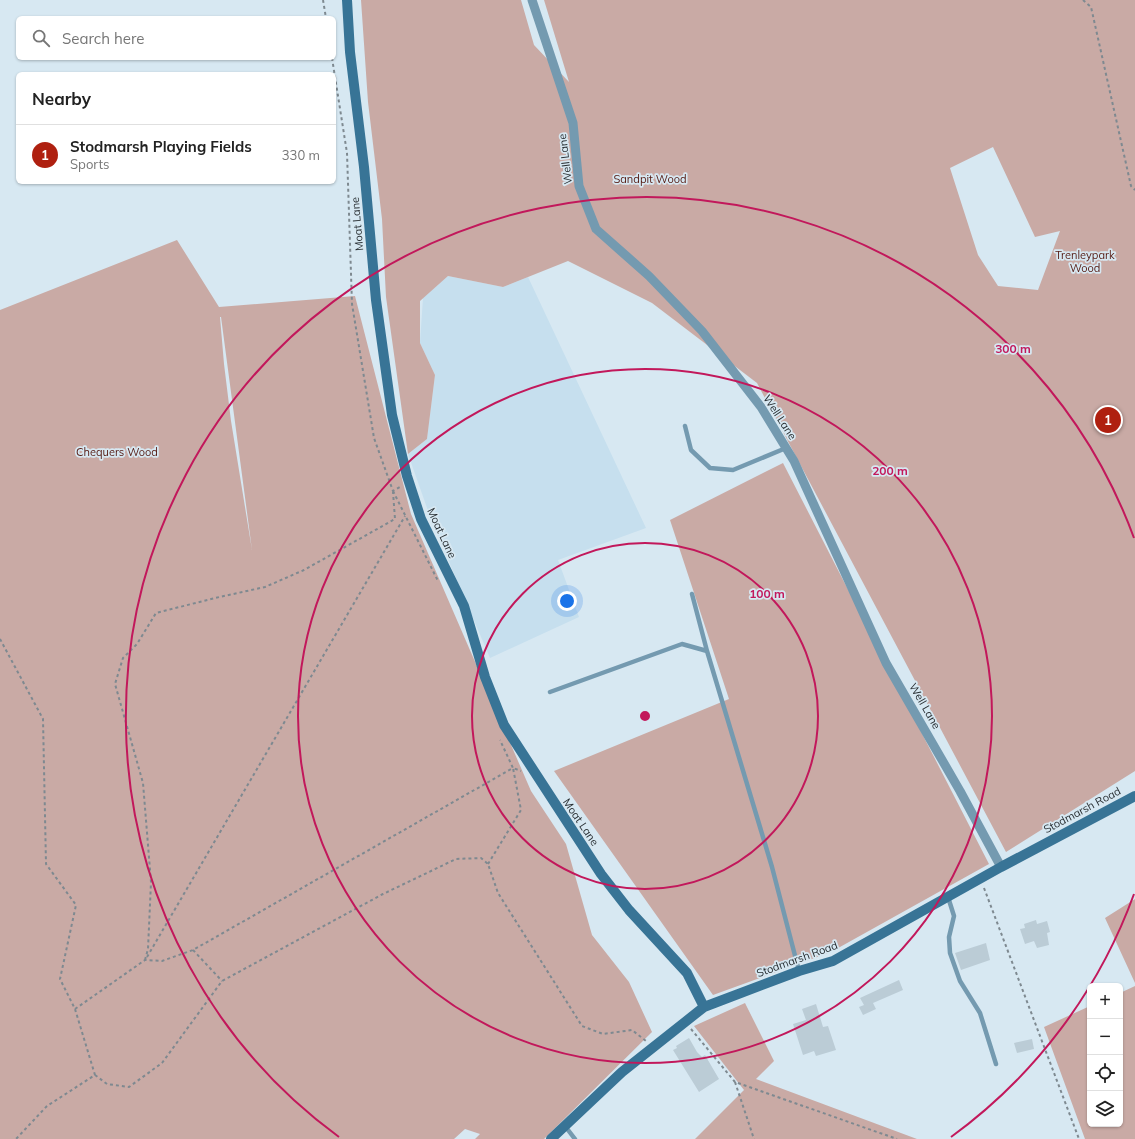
<!DOCTYPE html>
<meta charset="utf-8">
<style>
body{margin:0;font-family:Mulish,sans-serif;background:#f6f6f6;color:#222}
.controls{position:absolute;right:12px;bottom:12px;display:grid;overflow:hidden;border-radius:6px;box-shadow:0 1px 3px #0004}
.controls button{width:36px;height:36px;display:grid;place-items:center;padding:0;border:0;border-bottom:1px solid #e0e0e0;background:#fff;color:#222;font:20px sans-serif}
.you{position:absolute;left:567px;top:601px;width:14px;height:14px;margin:-10px;border:3px solid #fff;border-radius:50%;background:#1a73e8;box-shadow:0 0 0 6px #1a73e833}
.badge{display:grid;place-items:center;width:26px;height:26px;border-radius:50%;background:#af2010;color:#fff;font-size:13px;font-weight:700}
.pin{position:absolute;translate:-50% -50%;border:2px solid #fff;box-shadow:0 1px 4px #0006}
.list{margin:0;padding:0;list-style:none}
h2{display:flex;justify-content:space-between;align-items:center;height:52px;margin:0;padding:0 16px;font-size:17px}
h2 small{font-size:13px;font-weight:400;color:#767676}
.list li{display:grid;grid-template-columns:26px 1fr auto;gap:12px;align-items:center;box-sizing:border-box;height:60px;padding:0 16px;border-top:1px solid #e0e0e0}
.list b{display:block;font-size:15px;white-space:nowrap}
.list p{margin:0;font-size:13px;white-space:nowrap;color:#767676}
.list em{font-size:13px;font-style:normal;color:#767676}
.icon{flex:none;width:22px;height:22px;fill:none;stroke:currentColor;stroke-width:2;stroke-linecap:round;stroke-linejoin:round}
.map{position:relative;flex:none;width:1135px;height:1139px;overflow:hidden}
.search{position:absolute;background:#fff;box-shadow:0 1px 3px #0004;left:16px;top:16px;width:320px;height:44px;display:flex;align-items:center;gap:10px;box-sizing:border-box;padding:0 14px;border-radius:6px;color:#767676;font-size:15px}
.panel{position:absolute;background:#fff;box-shadow:0 1px 3px #0004;left:16px;top:72px;width:320px;height:112px;border-radius:6px}
.map>svg:first-child{display:block}
</style>
<div class="map">
<svg width="1135" height="1139" viewBox="0 0 1135 1139">
<rect width="100%" height="100%" fill="#d7e8f2"/>
<path fill="#c6dfee" d="M448 276 503 287 528 277 646 528 558 560 579 617 490 658 432 522 408 454 427 439 435 375 420 343 423 298Z"/>
<path fill="#c9aaa5" fill-rule="evenodd" d="M361 0H521L534 45 569 82 544 0H1135V771L1006 852 757 383 652 303 568 261 503 287 448 276 420 301V343L435 375 427 439 408 454 386 297 382 219 368 102ZM993 147 1035 237 1060 231 1038 290 998 286 978 255 950 168Z
M177 240 219 307 355 296 411 514 531 791 566 844 592 935 629 982 652 1032 544 1139H475L480 1134 465 1129 454 1139H0V310ZM220 317H221L252 550 231 421 224 364Z
M783 463 989 864 831 952 713 995 554 771 729 699 670 520Z
M1135 899V983L1105 918Z
M1135 986V1139H1085L1044 1027 1090 1006V1124H1120V993Z
M745 1003 774 1061 756 1079 917 1139H695L744 1090 694 1026Z"/>
<path fill="#bbccd6" d="M1036 920 1037 924 1047 921 1050 932 1047 933 1049 945 1037 948 1034 941 1025 944 1020 929 1025 928 1024 924Z
M986 943 990 960 961 970 955 953Z
M899 980 903 990 873 1003 876 1009 863 1015 859 1007 864 1005 860 998Z
M816 1004 823 1027 828 1026 836 1050 816 1056 814 1051 803 1055 793 1024 806 1020 802 1009Z
M689 1038 697 1052 702 1057 705 1055 719 1079 699 1092 673 1050 677 1048 676 1046Z
M1032 1039 1034 1049 1017 1053 1014 1043Z"/>
<g fill="none" stroke-linecap="round" stroke-linejoin="round">
<path stroke="#7e8990" stroke-width="2" stroke-dasharray="3 3" stroke-linecap="butt" d="M323 0 326 18
M1083 0 1091 7 1131 186 1135 190
M332 58 347 153 352 304 374 438 393 491 400 487
M393 491 438 581
M0 639 43 719 46 864 76 905 60 979 75 1009 95 1075 47 1106 16 1139
M488 864 521 810 513 768 521 771
M984 888 1079 1139
M193 950 222 981
M147 957 405 516
M145 960 148 949 151 882 143 783 115 684 123 658 137 644 156 613 215 598 265 587 304 570 395 519 393 492
M75 1009 145 960 162 961 193 950 513 768 500 740
M691 1029 735 1082 897 1139
M95 1075 107 1084 129 1087 162 1063 222 981 383 894 456 859 481 858 488 864 498 893 582 1026 603 1034 632 1030 646 1041
M735 1082 754 1139"/>
<path stroke="#749ab0" stroke-width="4.5" d="M685 426 691 450 710 468 733 470 786 448
M692 594 707 651
M550 692 682 644 707 651 772 867 799 971
M948 897 954 916 949 937 950 953 960 981 980 1013 996 1064
M565 1126 575 1139"/>
<path stroke="#749ab0" stroke-width="9" d="M532 0 573 123 579 186 596 229 649 276 702 331 761 407 794 461 886 663 960 791 1001 867"/>
<path stroke="#387496" stroke-width="10" d="M347 0 350 52 364 167 376 300 392 415 407 476 421 519 464 606 485 677 504 725 601 874 629 910 687 973 704 1007
M551 1139 622 1072 704 1007 799 971 833 961 1001 867 1135 796"/>
</g>
<g fill="none" stroke="#c2185b" stroke-width="2">
<circle cx="645" cy="716" r="173"/>
<circle cx="645" cy="716" r="347"/>
<path d="M1134 894A520 520 0 0 1 951 1137M339 1137A520 520 0 1 1 1134 538"/>
</g>
<g text-anchor="middle" dominant-baseline="central" stroke-width="3.5" stroke-linejoin="round" paint-order="stroke">
<g font-size="11" fill="#282e32" stroke="#d7e8f2">
<text transform="translate(565 159) rotate(-97)">Well Lane</text>
<text transform="translate(357 224) rotate(-95)">Moat Lane</text>
<text transform="translate(780 417) rotate(57)">Well Lane</text>
<text transform="translate(442 533) rotate(65)">Moat Lane</text>
<text transform="translate(925 706) rotate(60)">Well Lane</text>
<text transform="translate(1082 810) rotate(-28)">Stodmarsh Road</text>
<text transform="translate(581 822) rotate(56)">Moat Lane</text>
<text transform="translate(797 959) rotate(-20)">Stodmarsh Road</text>
</g>
<g font-size="11" fill="#551a12" stroke="#d7e8f2">
<text x="650" y="179">Sandpit Wood</text>
<text x="1085" y="255">Trenleypark<tspan x="1085" dy="13">Wood</tspan></text>
<text x="117" y="452">Chequers Wood</text>
</g>
</g>
<circle cx="645" cy="716" r="6" fill="#c2185b" stroke="#d7e8f2" stroke-width="2"/>
<g font-size="12" text-anchor="middle" font-weight="bold" fill="#c2185b" stroke="#d7e8f2" stroke-width="3.5" stroke-linejoin="round" paint-order="stroke">
<text x="1013" y="353">300 m</text>
<text x="890" y="475">200 m</text>
<text x="767" y="598">100 m</text>
</g>
</svg>
<div class="controls">
<button>+</button>
<button>−</button>
<button><svg class="icon" aria-label="locate" viewBox="0 0 24 24"><circle cx="12" cy="12" r="6"/><path d="M12 2v4M12 18v4M2 12h4M18 12h4"/></svg></button>
<button><svg class="icon" aria-label="layers" viewBox="0 0 24 24"><path d="M12 4l9 5-9 5-9-5zM3 14l9 5 9-5"/></svg></button>
</div>
<div class="you"></div>
<div class="pin badge" style="left:1108px;top:420px">1</div>
<div class="search"><svg class="icon" aria-label="search" viewBox="0 0 24 24"><circle cx="10" cy="10" r="6"/><path d="M15 15l6 6"/></svg>Search here</div>
<section class="panel">
<h2>Nearby<small></small></h2>
<ul class="list">
<li><span class="badge">1</span><div><b>Stodmarsh Playing Fields</b><p>Sports</p></div><em>330 m</em></li>
</ul>
</section>
</div>
